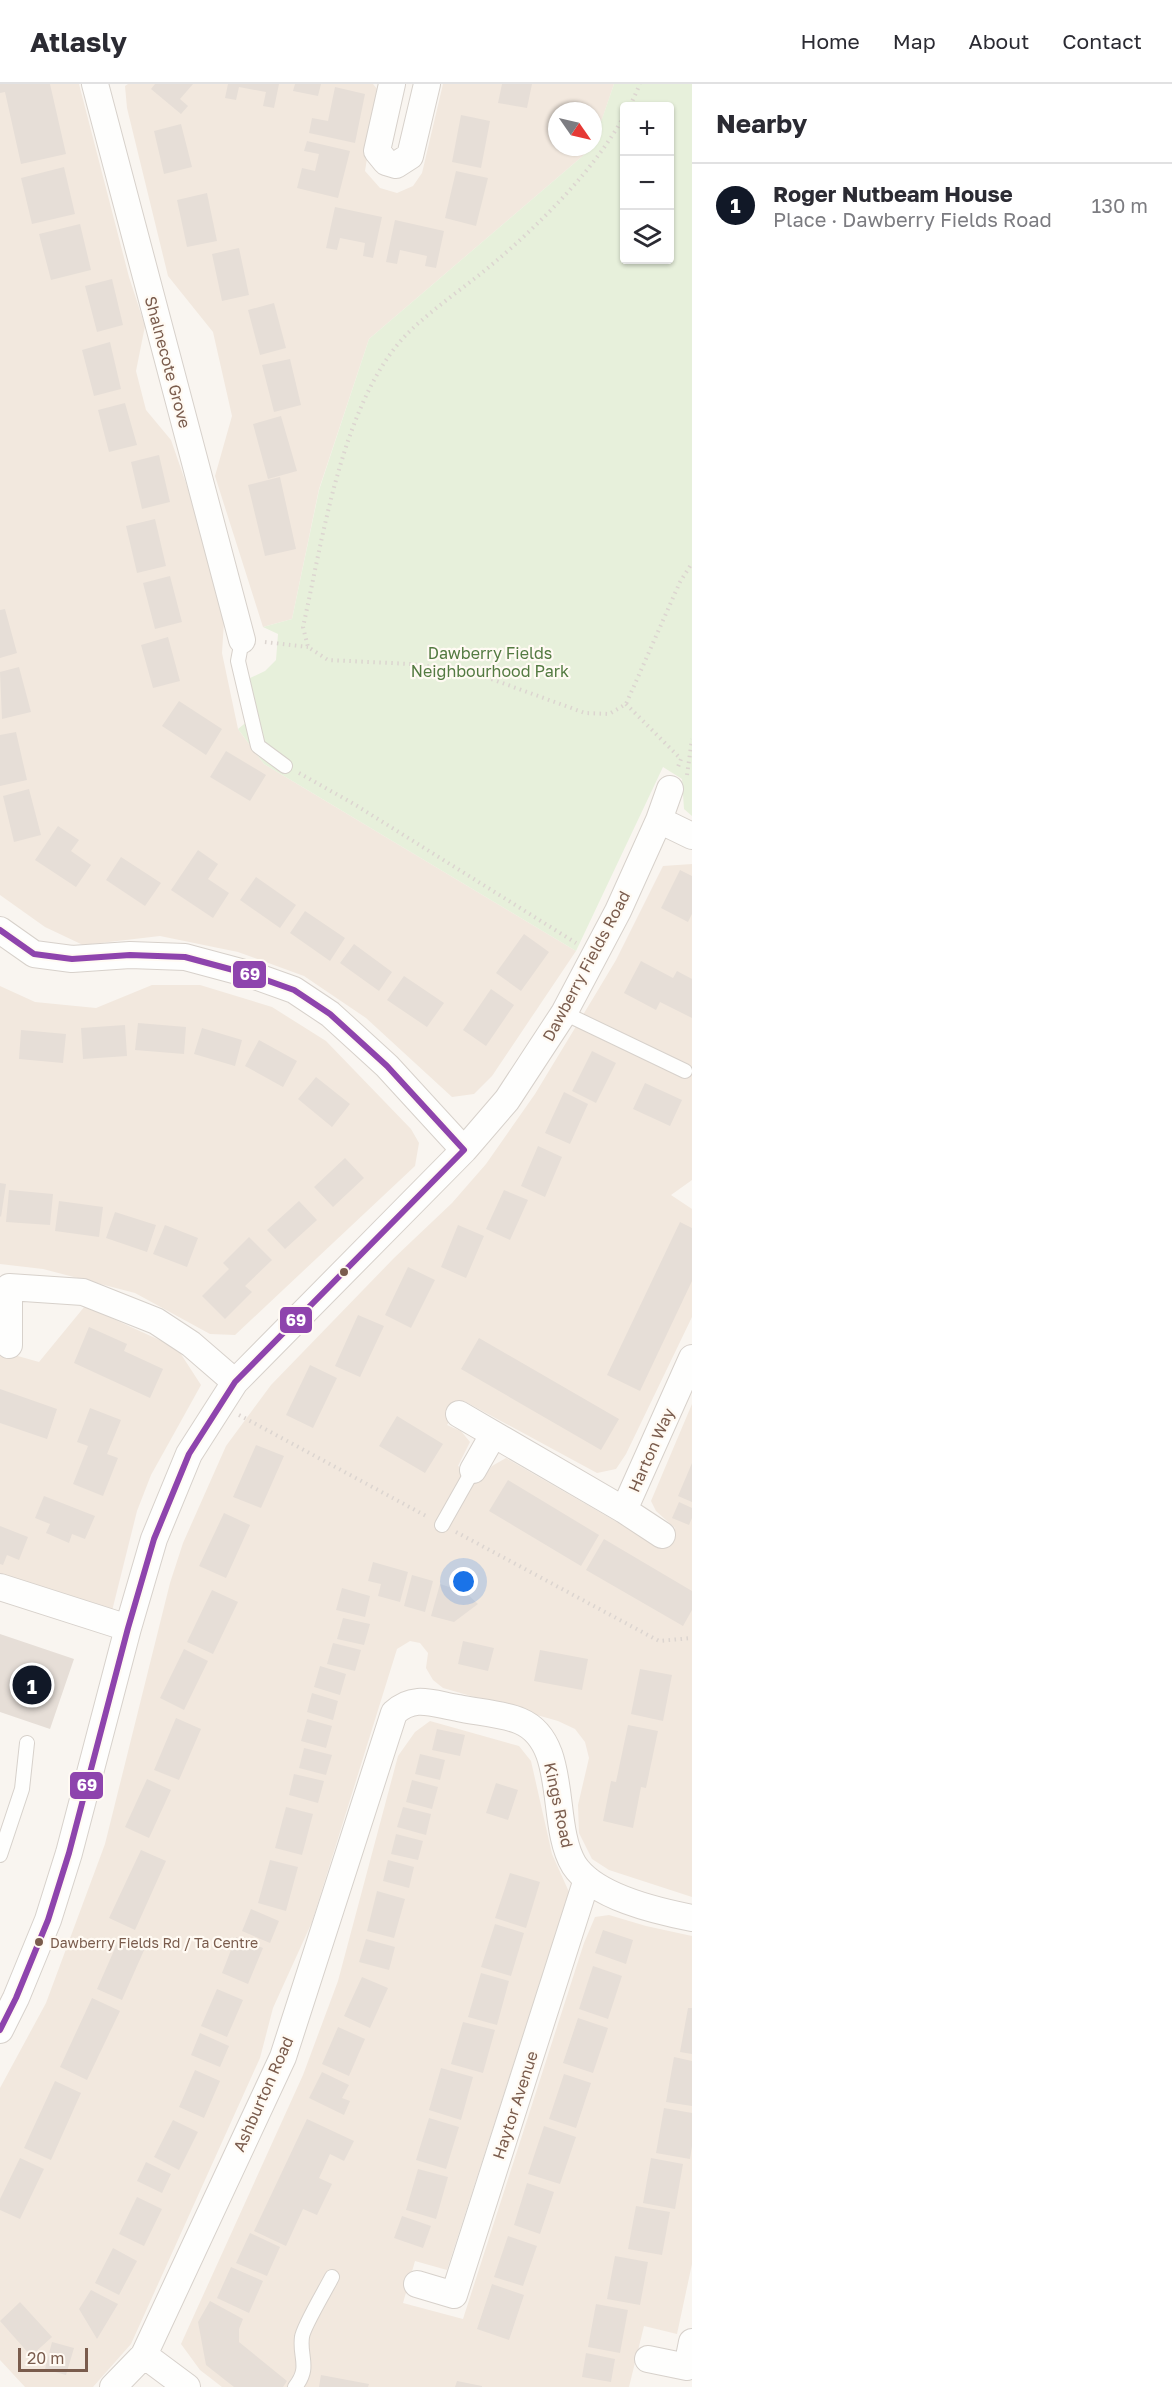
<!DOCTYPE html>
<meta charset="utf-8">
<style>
body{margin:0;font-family:"Golos Text",sans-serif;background:#f2f2f3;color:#2b2b33}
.controls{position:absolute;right:18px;top:18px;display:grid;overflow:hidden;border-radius:6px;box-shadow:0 2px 4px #0004}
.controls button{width:54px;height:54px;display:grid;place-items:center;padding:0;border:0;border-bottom:2px solid #e1e1e2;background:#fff;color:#2b2b33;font:30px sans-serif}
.compass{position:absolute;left:548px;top:18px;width:54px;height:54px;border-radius:50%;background:#fff;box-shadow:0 2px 4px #0004;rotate:124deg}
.scale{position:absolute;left:18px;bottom:15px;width:70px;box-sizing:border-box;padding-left:6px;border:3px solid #7a5c4d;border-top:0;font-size:16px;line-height:21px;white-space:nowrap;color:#7a5c4d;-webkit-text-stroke:4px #fffaf3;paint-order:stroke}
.you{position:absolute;left:464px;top:1498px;width:21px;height:21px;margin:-15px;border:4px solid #fff;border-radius:50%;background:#1a73e8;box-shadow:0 0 0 9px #1a73e833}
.badge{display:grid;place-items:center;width:39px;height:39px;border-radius:50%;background:#111827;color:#fff;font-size:20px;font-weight:700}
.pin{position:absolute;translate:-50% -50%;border:3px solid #fff;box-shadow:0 2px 6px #0006}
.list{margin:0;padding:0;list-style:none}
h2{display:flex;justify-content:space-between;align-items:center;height:78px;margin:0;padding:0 24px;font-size:26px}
h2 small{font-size:20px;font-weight:400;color:#7c7c81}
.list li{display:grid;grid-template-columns:39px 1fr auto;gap:18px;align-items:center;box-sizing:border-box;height:84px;padding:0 24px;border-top:2px solid #e1e1e2}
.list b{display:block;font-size:22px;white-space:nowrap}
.list p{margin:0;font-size:20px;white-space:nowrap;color:#7c7c81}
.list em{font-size:20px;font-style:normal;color:#7c7c81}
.icon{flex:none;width:33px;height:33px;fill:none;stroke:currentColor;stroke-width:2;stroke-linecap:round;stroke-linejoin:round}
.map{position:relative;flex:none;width:692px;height:2303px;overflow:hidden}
header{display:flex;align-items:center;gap:36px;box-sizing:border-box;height:84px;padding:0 30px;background:#fff;border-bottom:2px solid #e1e1e2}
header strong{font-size:28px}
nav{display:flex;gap:33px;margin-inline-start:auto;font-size:21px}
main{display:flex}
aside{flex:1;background:#fff}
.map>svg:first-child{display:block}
</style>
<header>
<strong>Atlasly</strong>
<nav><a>Home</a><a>Map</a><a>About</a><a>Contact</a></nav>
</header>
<main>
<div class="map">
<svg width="692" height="2303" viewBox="0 0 692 2303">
<rect width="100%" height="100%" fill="#f9f5f0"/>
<path fill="#f2e8de" d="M0 0H79L129 193 145 242 136 287 146 326 171 356 188 405 224 537 222 569 238 645 264 680 576 867 492 992 474 1010 452 1013 366 934 304 892 238 868 160 852 83 861 45 843 0 811Z
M128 0H373L378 6 365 87 380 104 397 109 413 102 422 89 443 0H614L593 62V27H557V63L592 64 369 255 319 405 292 535 263 543 215 392 232 332 213 248 168 192 127 24 125 2Z
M692 780V1096L671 1111 692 1125V1233L626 1370 616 1385 597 1389 464 1317 447 1341 461 1347 470 1358 458 1382 481 1397 492 1382 506 1374 662 1464 675 1444 656 1427 651 1417 692 1320V1813L609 1786 592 1775 579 1749 578 1721 589 1674 585 1658 575 1645 558 1637 443 1604 433 1596 426 1584 428 1569 420 1559 410 1557 397 1565 312 1838 273 1924 260 1974 131 2260 93 2303H25L0 2276V2004L46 1919 105 1760 170 1499 183 1459 226 1362 271 1301 394 1174 452 1119 486 1080 535 1010 592 916 616 876 663 782Z
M152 901H200L272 923 326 957 411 1045 419 1059 415 1082 235 1251 210 1250 135 1209 43 1185 0 1180V902L35 918 96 924Z
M85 1222 177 1264 201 1301 151 1391 137 1427 111 1531 0 1498V1267L39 1278Z
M430 1637 519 1662 531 1677 552 1770 569 1808 447 2186 415 2177 403 2219 463 2235 584 1859 595 1833 609 1831 646 1842 692 1852V2180L677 2250 644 2242 629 2303H222L200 2286 181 2260 303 1991 338 1897 398 1672 415 1648Z"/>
<path fill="#e7f0db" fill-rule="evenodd" d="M614 0H692V732L684 725 682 695 663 683 576 867 264 680 238 645 254 632 248 598 250 594 265 587 276 576 278 550 263 543 292 535 319 406 369 255 592 64ZM624 22H670V176H624Z"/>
<path fill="#e6ded7" d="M0 0H50L66 70 21 80 5 8 0 9Z
M155 0H193L180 15 188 22 181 30 151 5Z
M228 0H279L274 24 263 22 266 8 239 3 236 16 225 14Z
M295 0H321L318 12 293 7Z
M502 0H532L527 24 498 19Z
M335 3 365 10 355 59 309 49 312 34 328 37Z
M461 31 490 37 481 84 452 78Z
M181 40 192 83 164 90 154 47Z
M307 57 350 67 338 114 297 104 302 84 315 87 319 70 304 67Z
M64 83 75 130 32 140 21 94Z
M456 87 488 94 476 142 445 134Z
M207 109 217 157 187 163 177 116Z
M335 123 382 133 373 174 363 172 365 159 340 154 337 166 326 164Z
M395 136 444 147 436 184 425 182 427 172 400 166 397 180 386 178Z
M80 140 91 186 51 196 39 150Z
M239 164 249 211 222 217 212 170Z
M112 195 123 241 97 248 85 202Z
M274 219 286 264 260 271 248 226Z
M110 258 121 305 94 312 82 266Z
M290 275 301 321 274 328 262 281Z
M125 319 137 361 109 368 98 326Z
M281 332 297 387 268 395 253 340Z
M159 371 170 418 142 425 131 378Z
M280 393 296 465 265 472 248 401Z
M155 435 166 482 137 489 126 442Z
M170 492 182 538 155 545 143 499Z
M5 525 17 569 0 574V526Z
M168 553 180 597 153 604 141 561Z
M19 583 31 628 2 635 0 588Z
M179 617 222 645 206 671 162 642Z
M16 648 27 696 0 702V651Z
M226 667 266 691 250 717 210 693Z
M29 705 41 751 14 758 3 712Z
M58 742 79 756 71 767 91 781 76 803 35 776Z
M198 766 218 780 208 795 229 809 213 834 171 806Z
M121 773 161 799 145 822 106 796Z
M680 786 692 792V830L688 838 661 824Z
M256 793 296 821 280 844 240 816Z
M305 827 345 854 330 877 290 849Z
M524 850 549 868 521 907 496 889Z
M354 860 392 888 379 907 340 879Z
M641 877 673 894 677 887 692 895V934L660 918 656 926 624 909Z
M404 892 444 919 427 943 387 916Z
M491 905 514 921 486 962 463 946Z
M138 939 186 943 184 970 135 966Z
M125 941 127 972 83 975 81 944Z
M202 944 242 956 235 982 194 970Z
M21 946 66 950 63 979 19 975Z
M259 956 297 977 283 1003 245 982Z
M592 967 616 979 596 1019 572 1007Z
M316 993 350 1020 332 1043 298 1015Z
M645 999 682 1016 670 1042 633 1025Z
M564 1008 588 1020 570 1060 545 1049Z
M538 1062 562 1073 545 1113 521 1102Z
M345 1074 364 1094 333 1123 314 1103Z
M0 1099 6 1100 1 1133 0 1132Z
M9 1106 53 1110 50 1141 6 1138Z
M504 1106 528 1116 510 1156 486 1145Z
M59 1117 103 1123 99 1153 55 1147Z
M299 1117 317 1136 285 1165 267 1146Z
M115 1128 156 1141 147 1168 106 1154Z
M680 1138 692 1144V1197L640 1307 607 1291Z
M165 1141 198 1154 187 1183 153 1170Z
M458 1141 484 1152 466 1194 441 1183Z
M249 1153 272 1176 245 1202 252 1208 225 1235 202 1212 229 1185 223 1179Z
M408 1183 435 1196 411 1244 385 1231Z
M358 1231 384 1242 360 1293 335 1282Z
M89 1243 127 1260 124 1267 163 1285 150 1314 74 1279Z
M479 1254 619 1335 601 1366 461 1285Z
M310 1281 337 1294 313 1344 286 1331Z
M0 1305 57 1325 47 1355 0 1339Z
M90 1324 121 1336 107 1370 118 1374 103 1412 73 1400 88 1362 77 1358Z
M397 1332 443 1360 425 1389 379 1362Z
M256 1361 284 1372 261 1424 233 1413Z
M692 1379V1418L678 1412Z
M508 1396 599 1451 581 1482 489 1427Z
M44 1412 95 1432 85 1455 72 1450 69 1459 46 1449 50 1440 35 1434Z
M679 1418 692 1424V1434L689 1441 672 1434Z
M224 1429 250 1441 226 1494 199 1482Z
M0 1442 28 1453 19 1476 7 1471 3 1481 0 1480Z
M604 1455 692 1507V1526L683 1542 586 1486Z
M373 1478 408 1488 400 1518 378 1512 381 1500 368 1497Z
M412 1491 433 1497 425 1528 404 1522Z
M440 1500 465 1508 478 1520 454 1538 431 1532Z
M342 1504 370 1512 365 1533 336 1526Z
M212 1506 238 1518 213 1570 187 1558Z
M343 1534 370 1540 364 1561 337 1555Z
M0 1550 74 1575 50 1645 0 1628Z
M463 1557 494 1564 488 1587 458 1580Z
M333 1559 361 1566 355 1587 327 1580Z
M184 1565 208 1577 184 1626 160 1614Z
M540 1566 588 1575 582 1606 534 1597Z
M320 1582 346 1590 340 1611 314 1603Z
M640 1585 672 1591 663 1637 631 1630Z
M312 1609 338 1617 333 1636 307 1628Z
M176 1634 201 1645 179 1696 154 1686Z
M307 1635 332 1642 326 1664 301 1657Z
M628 1641 658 1647 646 1704 641 1703 633 1744 603 1737 611 1697 616 1698Z
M437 1645 465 1651 460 1672 432 1666Z
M304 1664 332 1671 326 1691 299 1684Z
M420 1670 445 1676 440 1696 415 1690Z
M294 1690 324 1697 318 1719 289 1711Z
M147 1695 171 1706 149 1754 125 1743Z
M412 1696 438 1703 432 1725 406 1718Z
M496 1699 518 1706 508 1736 486 1729Z
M286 1723 313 1730 302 1771 275 1764Z
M403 1723 431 1730 426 1751 397 1743Z
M396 1750 423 1757 418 1776 391 1770Z
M141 1766 166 1777 135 1846 109 1834Z
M270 1776 298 1783 286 1827 258 1819Z
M388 1776 414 1783 409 1804 383 1797Z
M510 1789 540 1798 526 1844 495 1834Z
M377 1807 405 1815 394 1854 367 1847Z
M251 1825 279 1837 270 1859 242 1847Z
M495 1840 524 1849 511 1892 481 1883Z
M603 1846 633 1856 626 1880 595 1869Z
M120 1853 145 1864 122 1916 97 1905Z
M236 1853 263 1864 248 1900 222 1889Z
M366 1855 395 1863 389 1886 359 1878Z
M593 1882 622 1892 608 1935 579 1925Z
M481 1889 509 1897 497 1941 468 1933Z
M362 1893 388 1904 370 1944 344 1932Z
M217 1905 243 1916 227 1953 201 1942Z
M92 1914 120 1927 87 1996 60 1983Z
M688 1924H692V1970L680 1968Z
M578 1934 608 1944 593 1989 563 1979Z
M463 1938 495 1946 483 1989 451 1980Z
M338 1943 365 1955 349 1992 322 1980Z
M200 1949 229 1962 220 1983 191 1971Z
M674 1973 692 1977V2022L666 2018Z
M441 1984 473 1993 461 2036 429 2026Z
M195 1986 220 1997 204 2034 179 2023Z
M322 1988 349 2001 342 2014 350 2017 344 2031 309 2014Z
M564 1990 591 1999 576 2044 549 2035Z
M55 1997 81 2009 51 2076 24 2064Z
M664 2024 692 2029V2062L690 2075 656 2069Z
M429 2034 459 2043 446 2085 416 2076Z
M307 2035 354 2057 344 2077 330 2070 319 2094 332 2100 317 2131 303 2125 286 2162 254 2147Z
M173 2036 198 2048 179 2086 154 2073Z
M544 2042 576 2053 560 2100 528 2090Z
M20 2074 44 2085 20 2135 0 2126V2115Z
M651 2074 683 2080 675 2125 643 2119Z
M146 2078 171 2090 162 2109 137 2097Z
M418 2085 448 2093 436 2135 406 2126Z
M527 2099 554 2108 540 2150 514 2141Z
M137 2113 162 2125 144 2162 119 2150Z
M636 2122 670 2128 662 2171 628 2165Z
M402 2132 431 2142 423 2164 394 2154Z
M250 2149 280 2163 267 2192 236 2179Z
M508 2152 537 2162 523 2202 494 2193Z
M113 2164 137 2177 119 2211 95 2199Z
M615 2172 648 2178 640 2221 607 2215Z
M231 2183 263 2197 249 2229 217 2214Z
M492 2200 524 2211 509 2256 477 2245Z
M91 2206 118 2220 97 2255 79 2225Z
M210 2217 243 2235 239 2245V2258L287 2297 283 2303H234L206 2281 198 2238Z
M20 2218 52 2253 31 2272 0 2237Z
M596 2220 628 2226 620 2269 588 2263Z
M52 2258 74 2264 66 2291 45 2285Z
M586 2269 615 2275 611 2298 582 2293Z
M321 2291 369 2300 368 2303H319Z
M457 2297 482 2302V2303H455Z"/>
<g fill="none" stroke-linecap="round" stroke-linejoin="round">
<defs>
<path id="lane" d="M242 556 238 577 258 662 285 682
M564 929 685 987
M442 1441 473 1386
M0 1771 22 1705 27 1659
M295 2303C311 2283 299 2273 302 2253 303 2243 326 2205 332 2193"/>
<path id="street" d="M95 0 242 556
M392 0 377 67 386 78 396 81 410 72 427 0
M659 736 692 752
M0 846 34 870 72 875 130 871 185 873 252 891 294 906 330 930 387 982 464 1066
M9 1261V1203L83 1208 156 1237 191 1260 235 1298
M459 1330 624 1426 662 1451
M473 1386 493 1351
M624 1426 692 1274
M0 1503 128 1544
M0 1946 16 1914 48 1836 69 1769 128 1544 154 1455 189 1370 235 1298 464 1066 507 1016 564 929 618 827 659 736 670 705
M417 2200 454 2211 587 1795
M144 2271 187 2303
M648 2275 687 2283 692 2258
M113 2303 144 2271 283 1973 394 1629C414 1610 433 1620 458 1624 476 1628 504 1630 520 1637 570 1658 549 1740 574 1781 595 1813 656 1827 692 1834"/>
</defs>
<use href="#lane" stroke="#d7d1cb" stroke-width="16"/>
<use href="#street" stroke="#d7d1cb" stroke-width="28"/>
<path stroke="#dcd5d0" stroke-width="4" stroke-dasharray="1.5 4.5" stroke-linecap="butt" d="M630 22 640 0
M624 32C595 85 541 139 495 178 468 201 436 222 410 247 343 312 323 454 303 543L308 563 328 576 411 580 472 588 585 629 609 630 626 620 680 498 692 479
M265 558 308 563
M626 620 681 675 678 683
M299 689 354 720 576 859
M687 691 692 655
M239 1331 428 1433
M456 1448 659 1557 692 1554"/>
<use href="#lane" stroke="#fefefd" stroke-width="14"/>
<use href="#street" stroke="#fefefd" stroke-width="26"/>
<defs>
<path id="bus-1" d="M0 846 34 870 72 875 130 871 185 873 252 891 294 906 330 930 387 982 464 1066 235 1298 189 1370 154 1455 128 1544 69 1769 48 1836 16 1914 0 1946"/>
</defs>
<use href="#bus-1" stroke="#fffaf3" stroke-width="10"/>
<use href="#bus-1" stroke="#8e44ad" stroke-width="6"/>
</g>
<g fill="#7a5c4d" stroke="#fffaf3" stroke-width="2">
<circle cx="344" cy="1188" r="5"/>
<circle cx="39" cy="1858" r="5"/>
</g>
<g text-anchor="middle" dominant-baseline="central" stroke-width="4.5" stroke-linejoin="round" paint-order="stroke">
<g font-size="14" fill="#7a5c4d" stroke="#fffaf3" text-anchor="start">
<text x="50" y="1858">Dawberry Fields Rd / Ta Centre</text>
</g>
<g font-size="16" fill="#7a5c4d" stroke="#fffaf3">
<text transform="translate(168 278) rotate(75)">Shalnecote Grove</text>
<text transform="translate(586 882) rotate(-62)">Dawberry Fields Road</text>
<text transform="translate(651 1366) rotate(-66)">Harton Way</text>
<text transform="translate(559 1721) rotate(78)">Kings Road</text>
<text transform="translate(263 2010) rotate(-66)">Ashburton Road</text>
<text transform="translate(515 2021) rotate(-72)">Haytor Avenue</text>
</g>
<g font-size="16" fill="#537a41" stroke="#fffaf3">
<text x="490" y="569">Dawberry Fields<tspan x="490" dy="18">Neighbourhood Park</tspan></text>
</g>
</g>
<g stroke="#fffaf3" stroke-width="2">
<rect x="232" y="876" width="35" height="29" rx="6" fill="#8e44ad"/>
<rect x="279" y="1222" width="34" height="28" rx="6" fill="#8e44ad"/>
<rect x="69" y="1687" width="35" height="29" rx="6" fill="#8e44ad"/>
</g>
<g font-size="16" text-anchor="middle" font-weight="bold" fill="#fff">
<text x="250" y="896">69</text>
<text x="296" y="1242">69</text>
<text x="87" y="1707">69</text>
</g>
</svg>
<div class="controls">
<button>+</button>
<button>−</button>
<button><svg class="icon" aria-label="layers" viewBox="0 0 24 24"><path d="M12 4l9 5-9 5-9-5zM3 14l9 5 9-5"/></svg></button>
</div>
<svg class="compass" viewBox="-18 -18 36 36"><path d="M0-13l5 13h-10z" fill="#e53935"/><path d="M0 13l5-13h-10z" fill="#7c7c81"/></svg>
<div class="scale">20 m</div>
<div class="you"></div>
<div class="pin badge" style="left:32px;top:1601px">1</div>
</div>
<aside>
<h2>Nearby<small></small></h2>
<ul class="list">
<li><span class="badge">1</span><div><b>Roger Nutbeam House</b><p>Place · Dawberry Fields Road</p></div><em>130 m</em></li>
</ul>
</aside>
</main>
